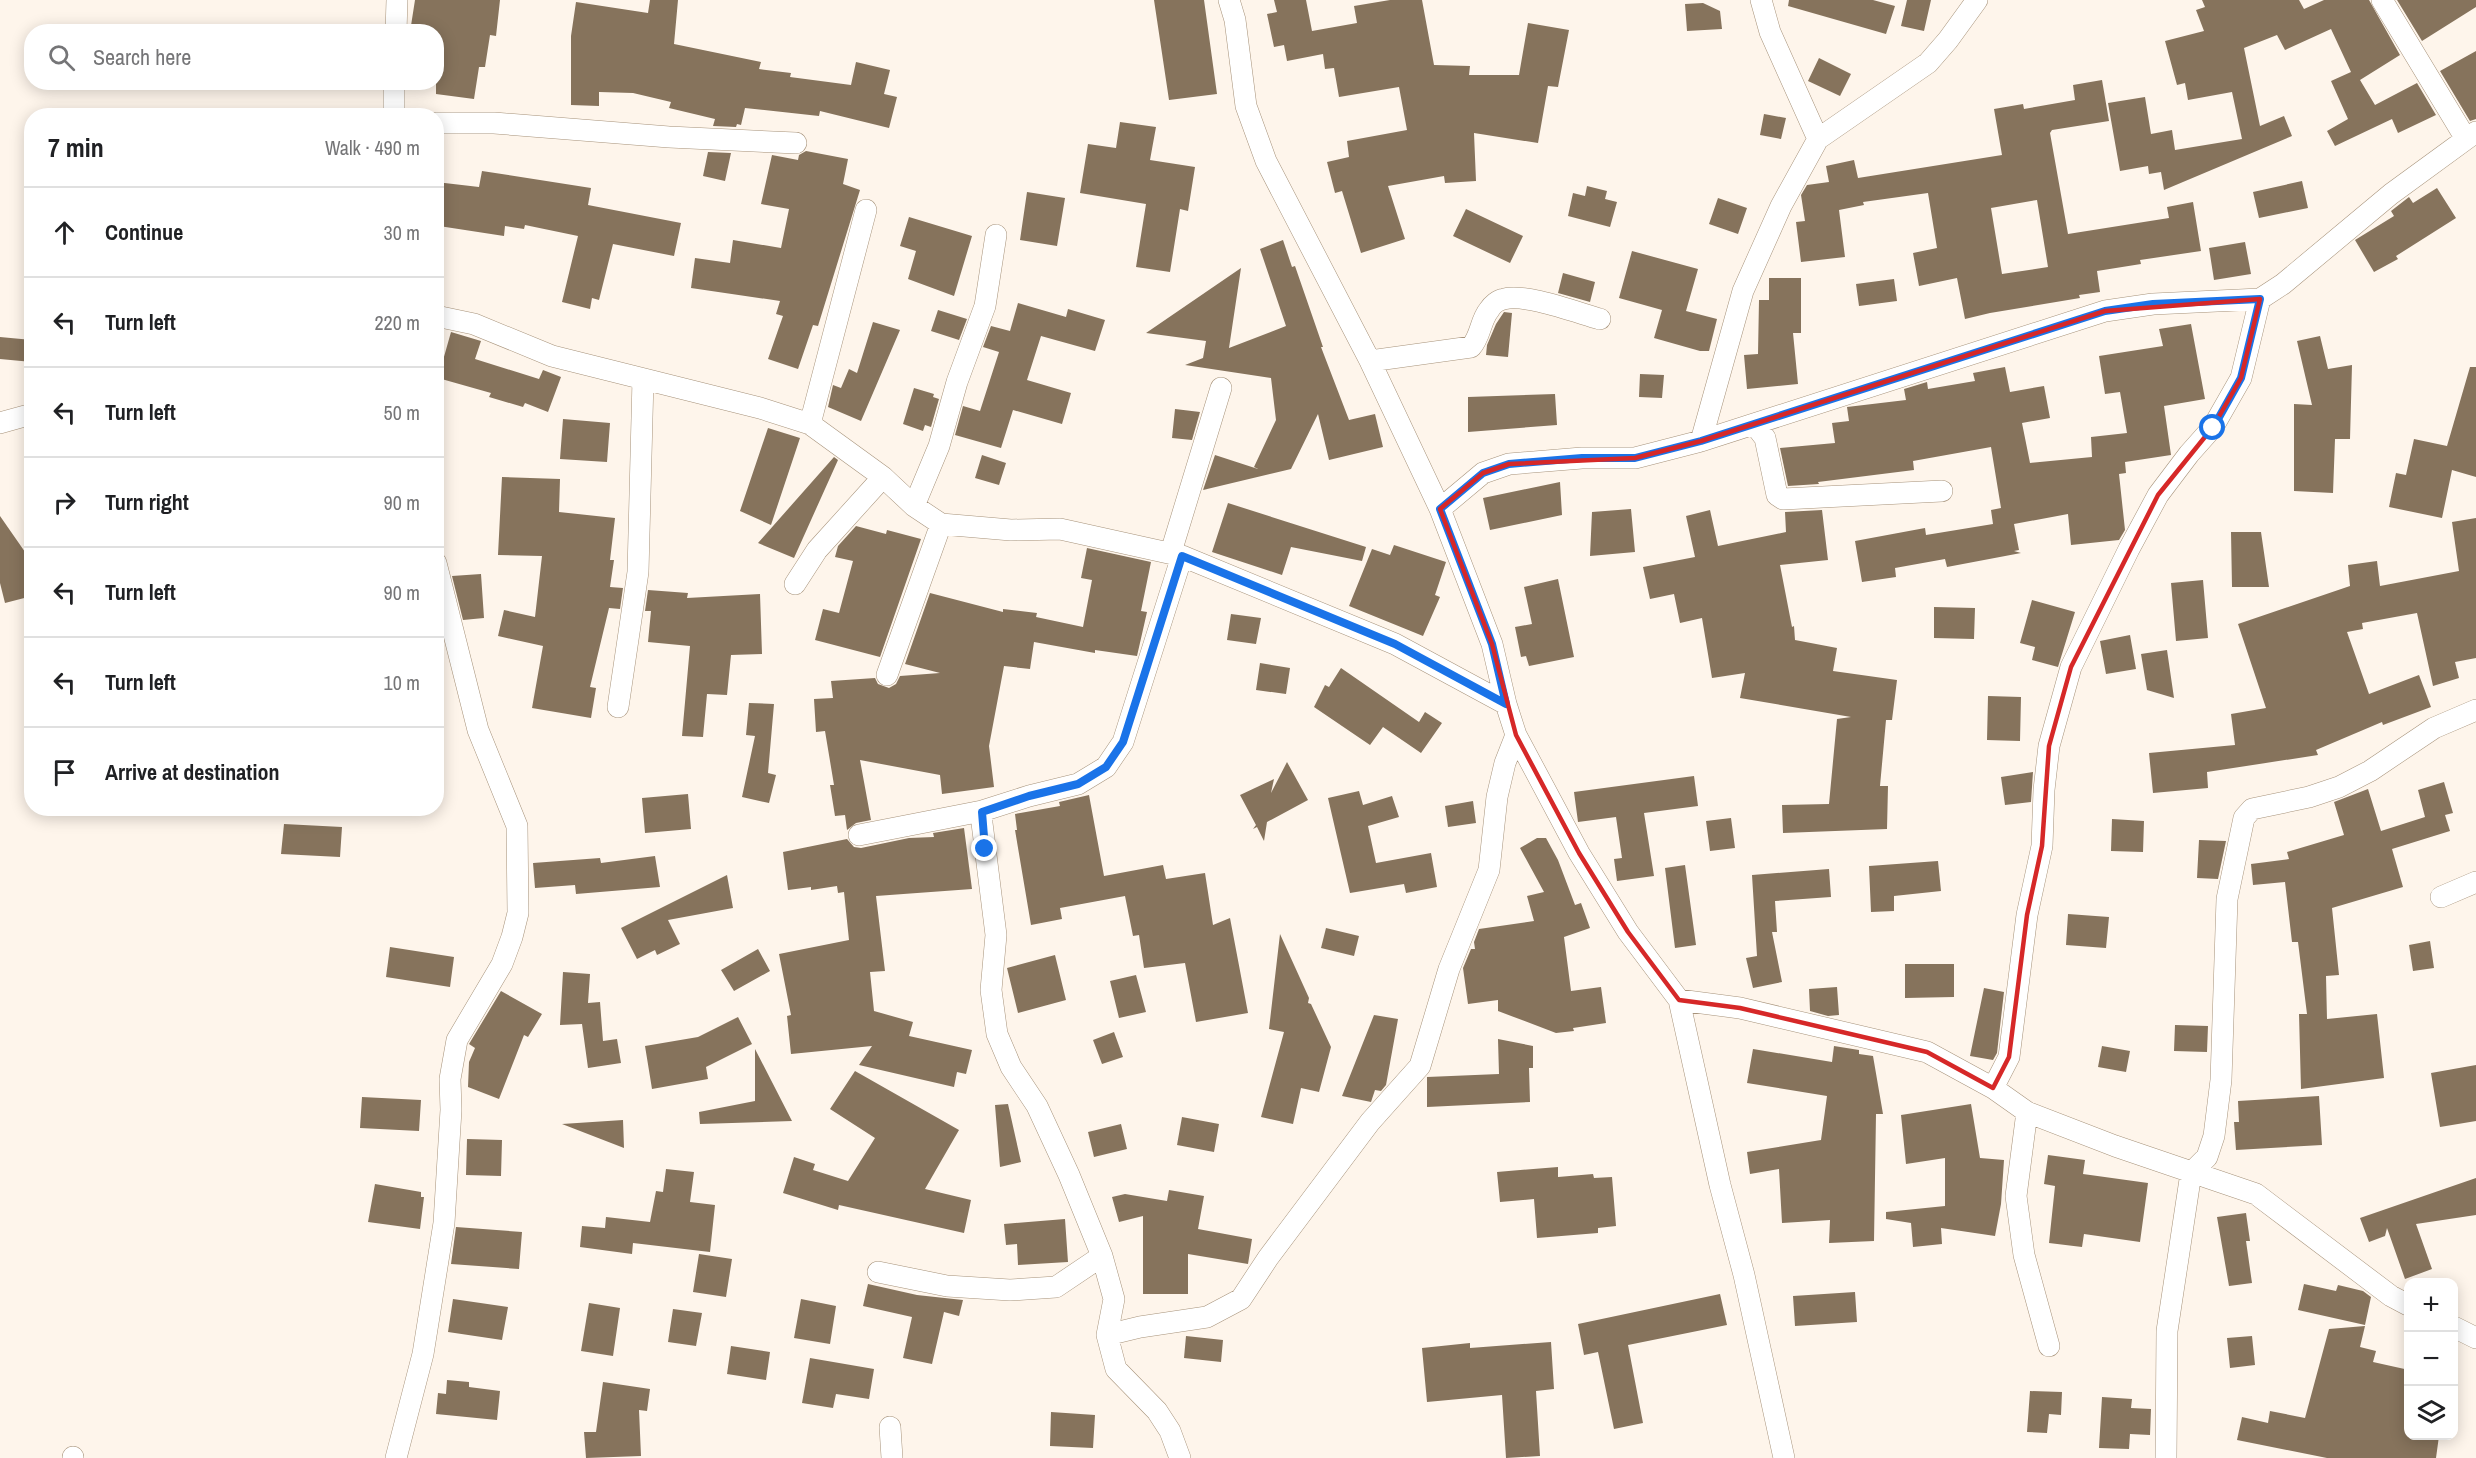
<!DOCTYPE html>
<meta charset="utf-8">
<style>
body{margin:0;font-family:"Archivo Narrow",sans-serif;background:#f6f6f6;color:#202124}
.controls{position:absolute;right:18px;bottom:18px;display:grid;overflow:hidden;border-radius:12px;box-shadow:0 3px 15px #0003}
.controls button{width:54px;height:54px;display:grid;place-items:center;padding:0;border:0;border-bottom:2px solid #e0e0e0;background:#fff;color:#202124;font:30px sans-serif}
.stop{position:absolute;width:18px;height:18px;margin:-14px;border:4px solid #1a73e8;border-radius:50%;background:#fff}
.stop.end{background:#1a73e8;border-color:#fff;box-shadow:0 2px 6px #0008}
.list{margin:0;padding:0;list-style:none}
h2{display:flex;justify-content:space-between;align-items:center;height:78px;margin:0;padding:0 24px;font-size:26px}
h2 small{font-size:20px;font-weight:400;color:#757577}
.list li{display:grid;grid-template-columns:39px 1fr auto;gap:18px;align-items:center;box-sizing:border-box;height:90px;padding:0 24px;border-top:2px solid #e0e0e0}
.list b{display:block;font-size:22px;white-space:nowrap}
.list em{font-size:20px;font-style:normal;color:#757577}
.icon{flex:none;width:33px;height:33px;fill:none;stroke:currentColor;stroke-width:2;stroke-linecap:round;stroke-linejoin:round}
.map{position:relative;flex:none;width:2476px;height:1458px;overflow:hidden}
.search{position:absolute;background:#fff;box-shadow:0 3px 15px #0003;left:24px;top:24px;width:420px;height:66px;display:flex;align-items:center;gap:15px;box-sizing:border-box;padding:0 21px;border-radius:24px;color:#757577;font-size:22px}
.panel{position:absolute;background:#fff;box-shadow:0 3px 15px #0003;left:24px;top:108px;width:420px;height:708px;border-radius:24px}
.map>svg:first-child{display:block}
</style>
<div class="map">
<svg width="2476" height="1458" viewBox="0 0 2476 1458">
<rect width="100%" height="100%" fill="#fef5eb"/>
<path fill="#86735c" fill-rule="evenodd" d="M415 0H500L496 36 490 35 485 67H479L474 99 436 94V32H410Z
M650 0H678L674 44 761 62 759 69 791 73 790 77 851 85 856 62 890 70 884 94 897 97 889 128 820 111 819 116 745 108 741 125 737 124 736 127 713 126 715 119 669 108 671 102 633 93 599 92V106L571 105V36L576 2 648 13Z
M1154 0H1204L1217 94 1169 100Z
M1274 0H1306L1312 31 1357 23 1354 6 1390 0H1422L1434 65 1470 66 1469 75H1519L1528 23 1569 30 1558 87 1548 86 1538 143 1474 133 1476 181 1445 183 1444 176 1388 186 1405 239 1361 253 1342 191 1335 193 1327 162 1349 157 1347 141 1407 130 1399 87 1339 97 1334 68 1325 69 1323 54 1287 61 1284 45 1274 47 1267 14 1277 12Z
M1789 0H1873L1895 6 1886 34 1788 6Z
M1907 0H1931L1924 31 1901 26Z
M2202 0H2299L2304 9 2324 0H2369L2400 55 2360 80 2375 105 2417 83 2436 115 2398 133 2392 119 2335 146 2327 131 2348 119 2331 81 2351 72 2331 29 2285 50 2277 35 2244 48 2260 126 2284 116 2292 136 2164 190 2161 172 2149 174 2148 166 2120 171 2108 103 2145 97 2151 134 2172 130 2175 150 2242 139 2232 92 2188 100 2185 83 2177 85 2165 41 2204 31 2196 10 2205 7Z
M2397 0H2476V7L2422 41Z
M1703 3 1720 11 1722 29 1687 31 1685 4Z
M2476 51V119L2470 121 2440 71Z
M1819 58 1851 74 1840 96 1808 81Z
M2102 80 2109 121 2052 130 2050 133 2068 234 2169 218 2167 207 2193 202 2201 251 2140 260 2141 264 2097 271 2100 292 2079 295 2080 298 1990 313 1965 319 1957 278 1919 286 1913 253 1937 248 1928 193 1863 202 1864 205 1839 210 1845 257 1801 262 1796 222 1805 221 1801 195 1807 185 1829 182 1826 166 1854 160 1858 178 2002 155 1994 109 2023 104 2024 109 2075 100 2073 85ZM2037 200 2048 267 2002 274 1991 208Z
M1764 114 1786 118 1781 139 1760 135Z
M1120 122 1156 127 1150 160 1195 167 1188 211 1180 209 1170 272 1136 267 1146 204 1080 193 1088 144 1116 148Z
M806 151 848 159 843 184 860 190 818 326 813 325 798 369 768 359 783 316 776 314 780 301 691 288 695 258 730 263 733 240 781 248 789 209 761 204 772 155 798 160 799 155Z
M708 152 731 153 725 181 703 176Z
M482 171 591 188 588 205 681 223 674 256 613 244 599 300 592 298 590 309 562 302 578 236 525 225 524 229 505 226 504 236 439 226V218H436V182L479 187Z
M2302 181 2308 208 2259 218 2253 192Z
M1587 186 1607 191 1605 199 1617 202 1610 227 1568 216 1573 193 1585 196Z
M2437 188 2456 218 2396 256 2398 259 2374 272 2355 240 2394 216 2391 211 2409 197 2413 203Z
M1027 192 1065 198 1057 246 1020 240Z
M1718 198 1747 208 1738 234 1709 224Z
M1466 209 1523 236 1510 263 1453 236Z
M909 217 972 236 954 296 908 279 916 251 900 246Z
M1283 240 1292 267 1295 266 1323 347H1321L1349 420 1375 414 1383 447 1329 460 1318 414 1291 469 1203 490 1215 455 1258 469 1254 467 1276 420 1271 378 1185 365 1203 358 1206 341 1146 333 1241 268 1229 348 1286 326 1260 249Z
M2245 242 2251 274 2214 280 2209 248Z
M1632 251 1698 269 1686 311 1717 319 1709 351H1700L1654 338 1662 310 1619 298Z
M1563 273 1595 282 1590 302 1558 293Z
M1769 278H1801V333H1793L1798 384 1747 389 1744 355 1758 354 1759 300H1769Z
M1894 279 1897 301 1859 306 1856 284Z
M1018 303 1066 317 1068 309 1105 320 1095 351 1041 336 1027 380 1071 393 1062 424 1013 410 1001 448 955 435 963 406 980 411 999 352 983 347 991 326 1010 331Z
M938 310 967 319 959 340 931 331Z
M1504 312 1512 313 1508 357 1486 355 1487 345 1496 324Z
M873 322 900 330 861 421 828 407 833 385 841 388 849 369 857 373Z
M2191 324 2205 399 2164 406 2171 455 2125 462 2126 473 2119 474 2125 530 2119 540 2071 545 2068 514 2014 524 2019 550 2014 551 2021 553 1947 567 1945 559 1895 568 1896 577 1862 582 1855 541 1925 528 1926 535 1993 524 1991 510 2001 508 1991 447 1913 461 1914 470 1818 482 1819 484 1788 486 1780 448 1835 443 1832 423 1849 421 1847 407 1906 400 1904 389 1927 382 1928 389 1975 381 1973 373 2005 367 2010 392 2044 386 2050 418 2022 423 2030 463 2092 457 2091 437 2127 433 2120 392 2105 394 2099 356 2163 346 2159 329Z
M451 332 481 341 475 359 539 379 543 370 561 377 548 412 525 403 523 407 489 397 491 393 438 378Z
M2320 336 2328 369 2352 365 2350 439H2335L2333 493 2294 491V404L2312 405 2297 341Z
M0 337 32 340V362L0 359Z
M2470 367H2476V477L2452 470 2442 518 2389 507 2396 473 2406 475 2414 439 2447 446Z
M1640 374 1664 375 1662 398 1639 397Z
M914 388 934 394 933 397 939 399 931 427 925 425 923 431 903 424Z
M1555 394 1557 425 1468 432V397Z
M1175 409 1200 412 1192 440 1172 438Z
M563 419 610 423 607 462 560 459Z
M768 428 800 438 771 525 740 511Z
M982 455 1006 463 999 485 975 478Z
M834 457 838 460 794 558 758 543Z
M502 477 560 479 559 512 615 518 610 560H614L610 587 623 588 620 609 609 608 590 687 596 688 591 718 532 708 543 646 498 636 504 610 535 617 542 556 498 555Z
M1560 482 1562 515 1490 530 1483 498Z
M1228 503 1366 547 1362 561 1291 547 1282 575 1212 552Z
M1631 509 1635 552 1590 556 1592 512Z
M1710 510 1718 546 1786 532 1785 512 1822 510 1828 560 1780 565 1792 627 1794 626 1795 640 1837 648 1833 671 1897 680 1892 720H1886L1880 786H1888L1887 829 1783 833 1782 805 1829 804 1837 719 1851 717 1740 698 1745 673 1712 678 1702 618 1680 623 1674 594 1650 599 1643 567 1695 557 1686 516Z
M0 516 32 562V596L5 603 0 583Z
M2476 518V658L2455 662 2459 678 2433 686 2417 613 2362 623 2363 629 2347 632 2369 694 2419 675 2431 707 2383 725 2382 722 2316 750 2318 755 2207 772 2208 788 2153 793 2149 753 2235 745 2231 714 2266 708 2238 624 2350 586 2348 565 2377 561 2380 586 2459 571 2452 522Z
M856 526 886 534 887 530 921 539 880 657 815 640 823 609 839 613 853 561 835 557 838 546Z
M2231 532H2261L2269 587H2232Z
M1394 545 1446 562 1435 595 1440 597 1423 636 1349 606 1372 549 1390 555Z
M1087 548 1151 562 1141 611 1147 612 1137 656 1095 650V653L1034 642 1030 669 1004 666 989 746 994 787 942 794 940 775 860 760 871 820 856 823 847 830 845 815 835 816 830 785H834L825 731 816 732 814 699 833 698 831 681 875 678 878 684 889 688 896 684 900 676 940 673 905 664 930 593 1003 612V609L1037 613 1036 617 1083 627 1092 580 1081 578Z
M481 574 484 618 463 620 452 576Z
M1558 579 1574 657 1529 666 1526 656 1521 657 1515 627 1532 624 1524 587Z
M2203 580 2208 638 2176 641 2171 583Z
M648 590 688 593 687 598 760 594 762 654 731 655 727 695 707 694 703 737 682 736 690 646 648 642 651 611H645Z
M2032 600 2075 612 2058 667 2032 660 2035 647 2020 643Z
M1934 607 1975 608 1974 639 1934 638Z
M1231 614 1261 618 1256 644 1227 640Z
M2130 635 2136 669 2106 674 2100 641Z
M2167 650 2174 698 2147 690 2141 654Z
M1260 663 1290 668 1286 694 1256 690Z
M1341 668 1419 722 1425 712 1442 723 1421 753 1383 727 1370 745 1314 707 1325 685 1329 687Z
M1988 696 2021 697 2020 741 1987 740Z
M749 703 774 704 768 773 776 775 769 803 742 797 755 736 746 735Z
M1287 762 1308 800 1267 822 1264 841 1257 827 1253 829 1256 825 1240 795 1274 779 1271 793Z
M2033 772 2031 802 2005 805 2001 777Z
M1694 776 1698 806 1644 813 1654 876 1617 881 1614 859 1622 858 1616 817 1578 822 1574 792Z
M2444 782 2453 813 2445 815 2450 831 2392 849 2403 887 2332 908 2339 975 2326 976 2327 1019 2377 1014 2384 1078 2301 1089 2299 1014H2307L2298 942H2292L2285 882 2253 885 2251 864 2289 859 2287 852 2344 835 2334 802 2368 789 2381 831 2425 817 2418 790Z
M1359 791 1363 805 1392 796 1399 817 1368 826 1376 863 1431 853 1437 887 1406 893 1404 884 1350 893 1328 798Z
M688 794 691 829 645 833 642 798Z
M1089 795 1104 876 1163 865 1166 879 1205 873 1213 925 1230 918 1248 1013 1196 1022 1185 963 1144 968 1139 935 1133 936 1125 896 1060 908 1062 919 1031 925 1015 830H1017L1015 814 1060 806 1059 802Z
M1473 801 1476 823 1448 827 1445 806Z
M1731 818 1735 848 1710 851 1706 821Z
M2112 819 2144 821 2143 852 2111 851Z
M284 824 342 827 340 857 281 854Z
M964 828 972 889 876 896 885 971 870 972 874 1011 913 1022 909 1036 972 1050 966 1074 957 1072 954 1087 859 1065 872 1046 791 1054 787 1016 791 1015 779 954 849 940 844 892 838 893 837 886 811 890V887L788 890 783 852 847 839 854 847 861 848 909 838 934 837 933 833Z
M1537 838H1546L1558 860 1575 905 1581 903 1590 928 1564 937 1571 991 1601 987 1606 1023 1573 1028 1574 1031 1556 1033 1498 1011V1000L1468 1004 1463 968 1471 949H1475L1474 942 1479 929 1534 921 1527 896 1544 892 1520 848Z
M2199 840 2226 841 2218 879 2197 878Z
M655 856 660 887 576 894 575 885 535 888 533 863 600 858 601 863Z
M1938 861 1941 891 1894 896V911L1871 912 1869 866Z
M1685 865 1696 945 1675 948 1665 868Z
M1829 869 1831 897 1775 901 1777 932H1772L1782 982 1753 988 1746 958 1757 956 1752 875Z
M727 875 733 908 668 920 680 944 657 955 655 950 637 959 621 928Z
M2068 914 2109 917 2106 948 2066 945Z
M1326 928 1359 936 1354 956 1321 948Z
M1280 934 1309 998 1308 1003 1311 1004 1331 1047 1319 1092 1301 1088 1293 1124 1261 1117 1284 1032 1269 1029Z
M2430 941 2434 968 2413 971 2409 945Z
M390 947 454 957 450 987 386 977Z
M758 949 770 971 734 991 721 970Z
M1055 955 1066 1000 1018 1013 1007 968Z
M1905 964H1954V997L1905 998Z
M563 972 590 974 588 1003 600 1002 603 1041 617 1039 621 1063 588 1068 582 1024 560 1025Z
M1136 975 1146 1012 1119 1018 1110 981Z
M1837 987 1839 1015 1828 1016 1810 1011 1809 989Z
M1984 988 2004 992 1997 1053 1993 1060 1970 1056Z
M501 991 542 1014 528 1037 524 1035 499 1099 468 1087 469 1062 475 1048 469 1044Z
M1374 1015 1398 1019 1386 1085 1381 1091 1375 1090 1371 1102 1342 1096Z
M738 1017 752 1044 706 1067 708 1079 652 1089 645 1046 698 1037Z
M2175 1025 2208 1026 2207 1052 2174 1051Z
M1114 1032 1123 1057 1102 1064 1093 1040Z
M1498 1039 1533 1046V1068H1529L1530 1102 1427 1107V1077L1499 1074Z
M1834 1046 1859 1050V1054L1873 1056 1883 1114H1876L1874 1241 1829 1243 1830 1220 1782 1223 1779 1169 1750 1174 1747 1152 1821 1140 1827 1096 1747 1083 1753 1049 1832 1062Z
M2102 1046 2130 1051 2126 1072 2098 1067Z
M755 1049 792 1121 700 1124 699 1112 755 1101Z
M2476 1065V1121L2440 1127 2431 1073Z
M855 1071 959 1130 925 1189 971 1200 964 1233 839 1205 838 1210 783 1193 794 1157 815 1164 813 1170 848 1181 875 1138 830 1109Z
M2319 1096 2322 1145 2236 1150 2234 1122H2239L2238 1101Z
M362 1097 421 1100 419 1131 360 1128Z
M1008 1104 1021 1162 1000 1167 995 1105Z
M1971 1104 1980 1158 2004 1160 2001 1204 1995 1236 1941 1228 1942 1244 1913 1247 1911 1223 1886 1219V1212L1945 1206V1158L1906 1164 1901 1115Z
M1182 1117 1219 1124 1214 1152 1177 1145Z
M623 1120 624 1148 562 1124Z
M1121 1124 1127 1149 1094 1157 1088 1132Z
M467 1139 502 1140 501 1176 466 1175Z
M2048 1155 2085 1160 2083 1174 2148 1183 2140 1242 2084 1234 2082 1247 2049 1243 2055 1186 2044 1184Z
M1558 1167V1177L1593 1174 1594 1178 1612 1177 1616 1226 1598 1228V1233L1537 1238 1534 1199 1500 1202 1497 1172Z
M666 1169 694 1172 690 1202 715 1205 710 1252 633 1243 632 1254 580 1247 582 1226 605 1228 606 1217 650 1222 656 1191 663 1192Z
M2476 1178V1215L2416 1224 2432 1269 2405 1279 2387 1228 2385 1236 2369 1242 2360 1218Z
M375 1184 421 1192V1197H424L420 1229 368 1222Z
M1169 1190 1204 1196 1198 1229 1252 1239 1248 1264 1188 1254V1294H1143V1216L1119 1222 1112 1197 1125 1194 1167 1201Z
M2246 1213 2250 1241H2246L2252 1283 2229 1286 2217 1217Z
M1065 1219 1068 1262 1018 1265 1017 1244 1006 1245 1004 1224Z
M456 1227 522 1232 519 1269 451 1264Z
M699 1254 732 1259 726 1297 693 1292Z
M868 1284 917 1295 963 1300 959 1316 944 1312 932 1364 903 1358 912 1317 863 1306Z
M2304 1284 2336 1291 2338 1285 2363 1291 2371 1297 2365 1325 2298 1310Z
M1855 1292 1857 1322 1795 1326 1793 1296Z
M1720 1294 1727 1325 1628 1345 1643 1423 1614 1429 1598 1352 1584 1355 1578 1324Z
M453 1299 508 1307 502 1340 448 1332Z
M801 1299 836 1306 830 1344 794 1338Z
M589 1303 620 1308 613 1356 581 1351Z
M673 1309 702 1313 696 1346 668 1342Z
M2365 1326 2360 1347 2376 1351 2373 1362 2409 1370V1436H2439L2436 1458H2327L2237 1440 2242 1417 2268 1423 2270 1411 2305 1418 2329 1329Z
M1186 1336 1223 1340 1221 1362 1184 1358Z
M2252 1336 2255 1365 2230 1368 2227 1338Z
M1551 1342 1554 1389 1536 1391 1540 1456 1506 1458 1502 1395 1427 1402 1422 1348 1470 1343V1348Z
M731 1346 770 1352 766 1380 727 1374Z
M810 1358 874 1369 869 1399 836 1394 833 1408 802 1403Z
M447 1380 469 1382V1387L500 1391 497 1420 436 1414 438 1393 446 1394Z
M603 1382 650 1389 647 1411 639 1410 641 1456 586 1458 584 1432H596Z
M2030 1391 2062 1392 2061 1415 2049 1414 2047 1433 2027 1432Z
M2102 1397 2132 1399 2131 1408 2151 1409 2150 1435 2130 1434 2129 1449 2099 1448Z
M1051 1412 1095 1415 1093 1448 1050 1446Z"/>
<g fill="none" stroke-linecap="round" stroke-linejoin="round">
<defs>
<path id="street" d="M1229 0 1235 20 1246 106 1266 161 1370 361 1440 509 1492 644 1506 704 1516 735 1579 853 1628 932 1679 1000 1720 1185 1744 1275 1784 1458
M1761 0 1770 32 1818 139
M2382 0 2466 139
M396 32 397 0
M394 116V82
M436 123H494L669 137 796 143
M436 316 474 324 552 356 760 408 810 424 883 477 914 506 941 524 1011 530 1060 529 1182 556 1395 644 1506 704
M1370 361 1471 347C1481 336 1480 321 1489 310 1492 305 1498 300 1504 299 1525 293 1578 313 1600 319
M0 423 32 414
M810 424 866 210
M1755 425 1765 438 1777 495 1783 499 1942 491
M1701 441 1743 291 1781 206 1818 139 1928 63 1948 40 1977 0
M914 506 939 446 957 382 985 306 996 235
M1440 509 1483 473 1509 464 1582 458H1635L1701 441 2105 311 2153 304 2260 299 2283 284 2391 194 2476 132
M1171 552 1221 388
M795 584 817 550 883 477
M887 675 941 524
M618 707 638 572 643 379
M859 835 982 811
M2441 897 2476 882
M1679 1000 1740 1008 1927 1052 1993 1088 2027 1112 2115 1146 2256 1194 2391 1296 2408 1305
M1993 1088 2009 1057 2027 915 2042 846 2044 790 2049 746 2071 667 2129 549 2158 495 2189 454 2213 427 2241 378 2260 299
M2027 1112 2016 1196 2024 1255 2049 1346
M878 1272 947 1286 1010 1290 1056 1287 1102 1256
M2454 1327 2476 1338
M1107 1335 1140 1327 1207 1317 1241 1299 1268 1258 1370 1122 1420 1066 1449 969 1489 870 1497 797 1505 763 1516 735
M890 1427 892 1458
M73 1457V1458
M396 1458 423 1354 444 1223 451 1110 450 1079 457 1040 502 964 512 937 518 913 517 826 478 730 436 563
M1180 1458 1170 1431 1157 1411 1116 1369 1107 1335 1114 1299 1102 1256 1069 1175 1037 1106 1011 1067 997 1034 991 990 996 935 982 823V811L1029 796 1078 784 1106 767 1123 742 1182 556
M2166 1458 2167 1331 2191 1173 2207 1157 2214 1136 2221 1080 2227 899 2244 818 2252 809 2309 797 2339 787 2370 771 2434 728 2476 710"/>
</defs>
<use href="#street" stroke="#a7937b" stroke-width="22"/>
<use href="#street" stroke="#fff" stroke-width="21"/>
</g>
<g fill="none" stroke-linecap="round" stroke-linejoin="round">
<path stroke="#1a73e8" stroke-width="8" d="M985 849 982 812 1029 796 1078 784 1106 767 1123 742 1182 556 1395 644 1506 704 1492 644 1440 509 1483 473 1509 464 1582 458H1635L1701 441 2105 311 2153 304 2260 299 2241 378 2213 428"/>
</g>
<path fill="none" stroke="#d62828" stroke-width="4.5" stroke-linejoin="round" d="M2260 299 2241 378 2213 427 2158 495 2071 667 2049 746 2042 846 2027 915 2009 1057 1993 1088 1927 1052 1740 1008 1679 1000 1628 932 1579 853 1516 735 1492 644 1440 509 1483 473 1509 464 1635 458 1701 441 2105 311Z"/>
</svg>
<div class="controls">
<button>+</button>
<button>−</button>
<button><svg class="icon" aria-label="layers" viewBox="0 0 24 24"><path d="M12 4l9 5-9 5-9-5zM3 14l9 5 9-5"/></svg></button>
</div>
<div class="stop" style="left:2213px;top:428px"></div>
<div class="stop end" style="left:985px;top:849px"></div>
<div class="search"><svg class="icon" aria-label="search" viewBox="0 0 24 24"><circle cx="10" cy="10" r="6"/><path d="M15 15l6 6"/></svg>Search here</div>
<section class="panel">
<h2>7 min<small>Walk · 490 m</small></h2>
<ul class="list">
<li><svg class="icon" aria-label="ahead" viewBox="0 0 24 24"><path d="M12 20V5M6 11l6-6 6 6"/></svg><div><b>Continue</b></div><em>30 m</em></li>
<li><svg class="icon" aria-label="left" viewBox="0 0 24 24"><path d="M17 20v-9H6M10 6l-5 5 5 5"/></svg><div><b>Turn left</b></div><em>220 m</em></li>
<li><svg class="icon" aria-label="left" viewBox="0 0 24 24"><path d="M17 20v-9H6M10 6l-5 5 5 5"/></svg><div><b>Turn left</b></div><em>50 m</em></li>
<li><svg class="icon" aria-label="right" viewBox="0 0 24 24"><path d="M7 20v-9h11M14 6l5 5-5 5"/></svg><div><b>Turn right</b></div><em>90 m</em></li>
<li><svg class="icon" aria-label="left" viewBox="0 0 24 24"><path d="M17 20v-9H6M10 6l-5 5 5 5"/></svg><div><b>Turn left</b></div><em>90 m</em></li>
<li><svg class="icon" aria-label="left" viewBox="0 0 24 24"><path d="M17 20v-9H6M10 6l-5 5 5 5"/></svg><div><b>Turn left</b></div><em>10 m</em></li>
<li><svg class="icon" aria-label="arrive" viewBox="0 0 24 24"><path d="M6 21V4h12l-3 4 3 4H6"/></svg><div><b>Arrive at destination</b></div></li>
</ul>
</section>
</div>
